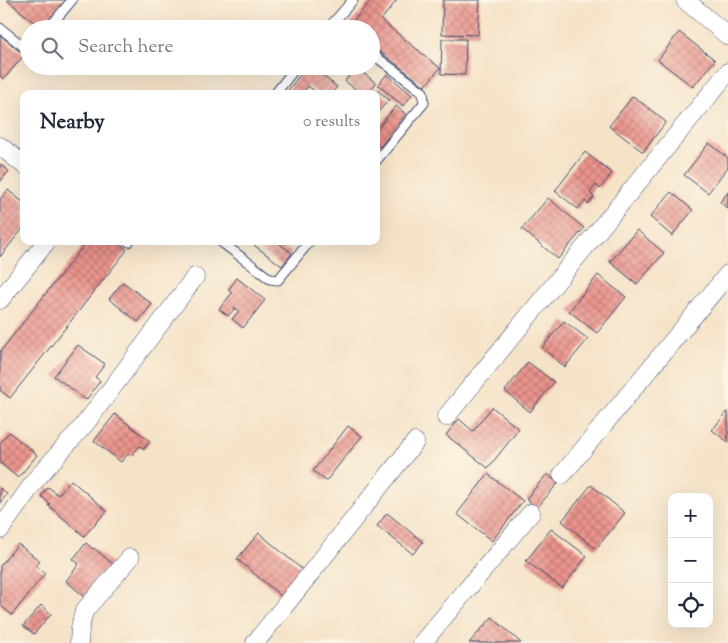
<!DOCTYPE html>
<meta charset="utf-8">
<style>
body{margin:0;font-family:"Sorts Mill Goudy",serif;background:#f6f6f7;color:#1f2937}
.controls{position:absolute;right:15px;bottom:15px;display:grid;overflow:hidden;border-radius:10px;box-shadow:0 5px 20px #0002}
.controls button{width:45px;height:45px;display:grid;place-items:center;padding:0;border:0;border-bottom:1px solid #e0e1e3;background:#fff;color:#1f2937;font:25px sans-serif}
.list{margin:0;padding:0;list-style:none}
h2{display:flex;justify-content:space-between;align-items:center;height:65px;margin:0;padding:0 20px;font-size:21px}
h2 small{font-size:16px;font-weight:400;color:#747a83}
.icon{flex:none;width:28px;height:28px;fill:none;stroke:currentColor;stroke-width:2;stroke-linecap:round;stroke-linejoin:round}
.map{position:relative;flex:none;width:728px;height:643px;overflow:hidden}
.search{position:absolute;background:#fff;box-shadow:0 5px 20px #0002;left:20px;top:20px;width:360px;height:55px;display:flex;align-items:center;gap:12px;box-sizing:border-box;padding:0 18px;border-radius:28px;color:#747a83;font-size:19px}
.panel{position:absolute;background:#fff;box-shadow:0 5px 20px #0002;left:20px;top:90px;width:360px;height:155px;border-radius:10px}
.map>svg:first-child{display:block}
</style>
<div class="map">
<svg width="728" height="643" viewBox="0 0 728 643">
<defs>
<pattern id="building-cross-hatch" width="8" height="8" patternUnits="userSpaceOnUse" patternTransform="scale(1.25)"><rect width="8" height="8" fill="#ec948c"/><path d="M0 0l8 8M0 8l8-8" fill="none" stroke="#be7976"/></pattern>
</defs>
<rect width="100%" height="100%" fill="#fcf5e5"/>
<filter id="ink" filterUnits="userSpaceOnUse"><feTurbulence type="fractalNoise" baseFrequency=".02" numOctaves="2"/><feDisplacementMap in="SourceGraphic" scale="10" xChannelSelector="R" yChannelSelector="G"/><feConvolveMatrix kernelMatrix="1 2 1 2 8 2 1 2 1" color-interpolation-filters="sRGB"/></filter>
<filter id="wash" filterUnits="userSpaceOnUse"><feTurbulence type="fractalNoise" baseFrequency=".0096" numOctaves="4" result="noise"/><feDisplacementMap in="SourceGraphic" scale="20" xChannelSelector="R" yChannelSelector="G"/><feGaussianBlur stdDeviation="1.12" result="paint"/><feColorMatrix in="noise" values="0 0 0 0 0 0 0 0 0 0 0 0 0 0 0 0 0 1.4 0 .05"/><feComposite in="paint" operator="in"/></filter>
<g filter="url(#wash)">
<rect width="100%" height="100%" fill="#f5e3c8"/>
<g id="blocks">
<path fill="url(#building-cross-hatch)" d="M7 0H68L44 29H42Z
M371 0H397L381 20 440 68 425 86 371 45V29H351L348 27Z
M443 0H480L478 35 442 34Z
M679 32 715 60 693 87 658 60Z
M0 35 24 55 4 79 0 76Z
M442 39H466L465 75 441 74Z
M307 66H311L337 87 331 94H319L308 86 302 94 286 93Z
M325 66H341L335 74Z
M356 67 376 83 368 94H362L345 81Z
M387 74 412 95 403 106 378 85Z
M376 89 389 100 376 114V94H371Z
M633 96 666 122 643 152 609 126Z
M396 106 406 114 380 147 376 144V130Z
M709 143 728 158V167L708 193 684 175Z
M585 152 612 173 600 189 596 185 590 193 594 197 588 204 585 201 578 209 555 191Z
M0 164 9 171 0 182Z
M8 190 24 203V227L0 257V199Z
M671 192 693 210 672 236 650 217Z
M728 192V209L720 202Z
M548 198 584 228 558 259 522 229Z
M637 230 664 253 637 284 610 262Z
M87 241H116L127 250 10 398 0 390V352Z
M257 241H276L292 253 282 266 254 245Z
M598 275 626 297 597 333 569 311Z
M237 278 265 300 243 328 232 319 239 311 235 308 228 316 219 309 232 293 228 290Z
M123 282 152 304 138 322 109 299Z
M564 321 588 339 565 367 542 348Z
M78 345 105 364 95 377 100 381 86 400 54 376Z
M528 362 554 382 530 412 505 391Z
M492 407 519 429 488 468 446 435 459 419 473 431Z
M728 411V442L712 430Z
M115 414 150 441 144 449 140 446 131 456 128 454 121 462 94 441Z
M348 426 362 436 326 481 313 471Z
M9 432 37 455 18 478 0 463V443Z
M488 474 523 501 492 541 457 514Z
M547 474 558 483 537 508 526 499Z
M71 480 107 511 84 536 48 505 50 504 41 496 48 487 58 495Z
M591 485 625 513 596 549 562 521Z
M0 488 7 494 0 503Z
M387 513 423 542 413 554 377 526Z
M551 529 587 556 562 588 526 561Z
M259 533 304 571 282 597 237 559Z
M86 543 93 549 94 548 114 565 86 598 66 581 79 564 73 559Z
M18 544 40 561 36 566 45 573 12 615 0 605V566Z
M41 605 51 614 34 634 23 626Z
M492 617 521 643H469Z"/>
</g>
</g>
<g filter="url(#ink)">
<use href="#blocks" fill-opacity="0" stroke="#3c4a6e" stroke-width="1"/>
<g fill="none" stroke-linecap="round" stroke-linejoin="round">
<defs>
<path id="lane" d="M0 28 29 51
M48 29 72 0
M338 29 332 24 353 0
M371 53 423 92 424 103 376 161
M275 94 297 66
M128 241 129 242
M220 241 270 279 278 280 310 241"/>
<path id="street" d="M685 0 728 36
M0 146 24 165
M0 300 47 241
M446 417 728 72
M562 475 728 274
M0 530 37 478 85 424 195 277
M79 643 80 628 84 611 130 558
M255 643 415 442
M422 643 531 513"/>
</defs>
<use href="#lane" stroke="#3c4a6e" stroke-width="11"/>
<use href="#street" stroke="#3c4a6e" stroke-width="19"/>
<use href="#lane" stroke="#fff" stroke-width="9"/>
<use href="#street" stroke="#fff" stroke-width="18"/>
</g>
</g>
</svg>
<div class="controls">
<button>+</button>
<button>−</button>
<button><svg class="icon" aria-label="locate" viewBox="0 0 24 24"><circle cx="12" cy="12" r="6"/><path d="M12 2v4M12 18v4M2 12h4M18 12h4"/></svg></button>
</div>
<div class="search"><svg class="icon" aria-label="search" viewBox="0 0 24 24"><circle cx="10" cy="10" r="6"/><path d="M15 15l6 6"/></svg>Search here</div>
<section class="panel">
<h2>Nearby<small>0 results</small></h2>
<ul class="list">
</ul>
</section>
</div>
